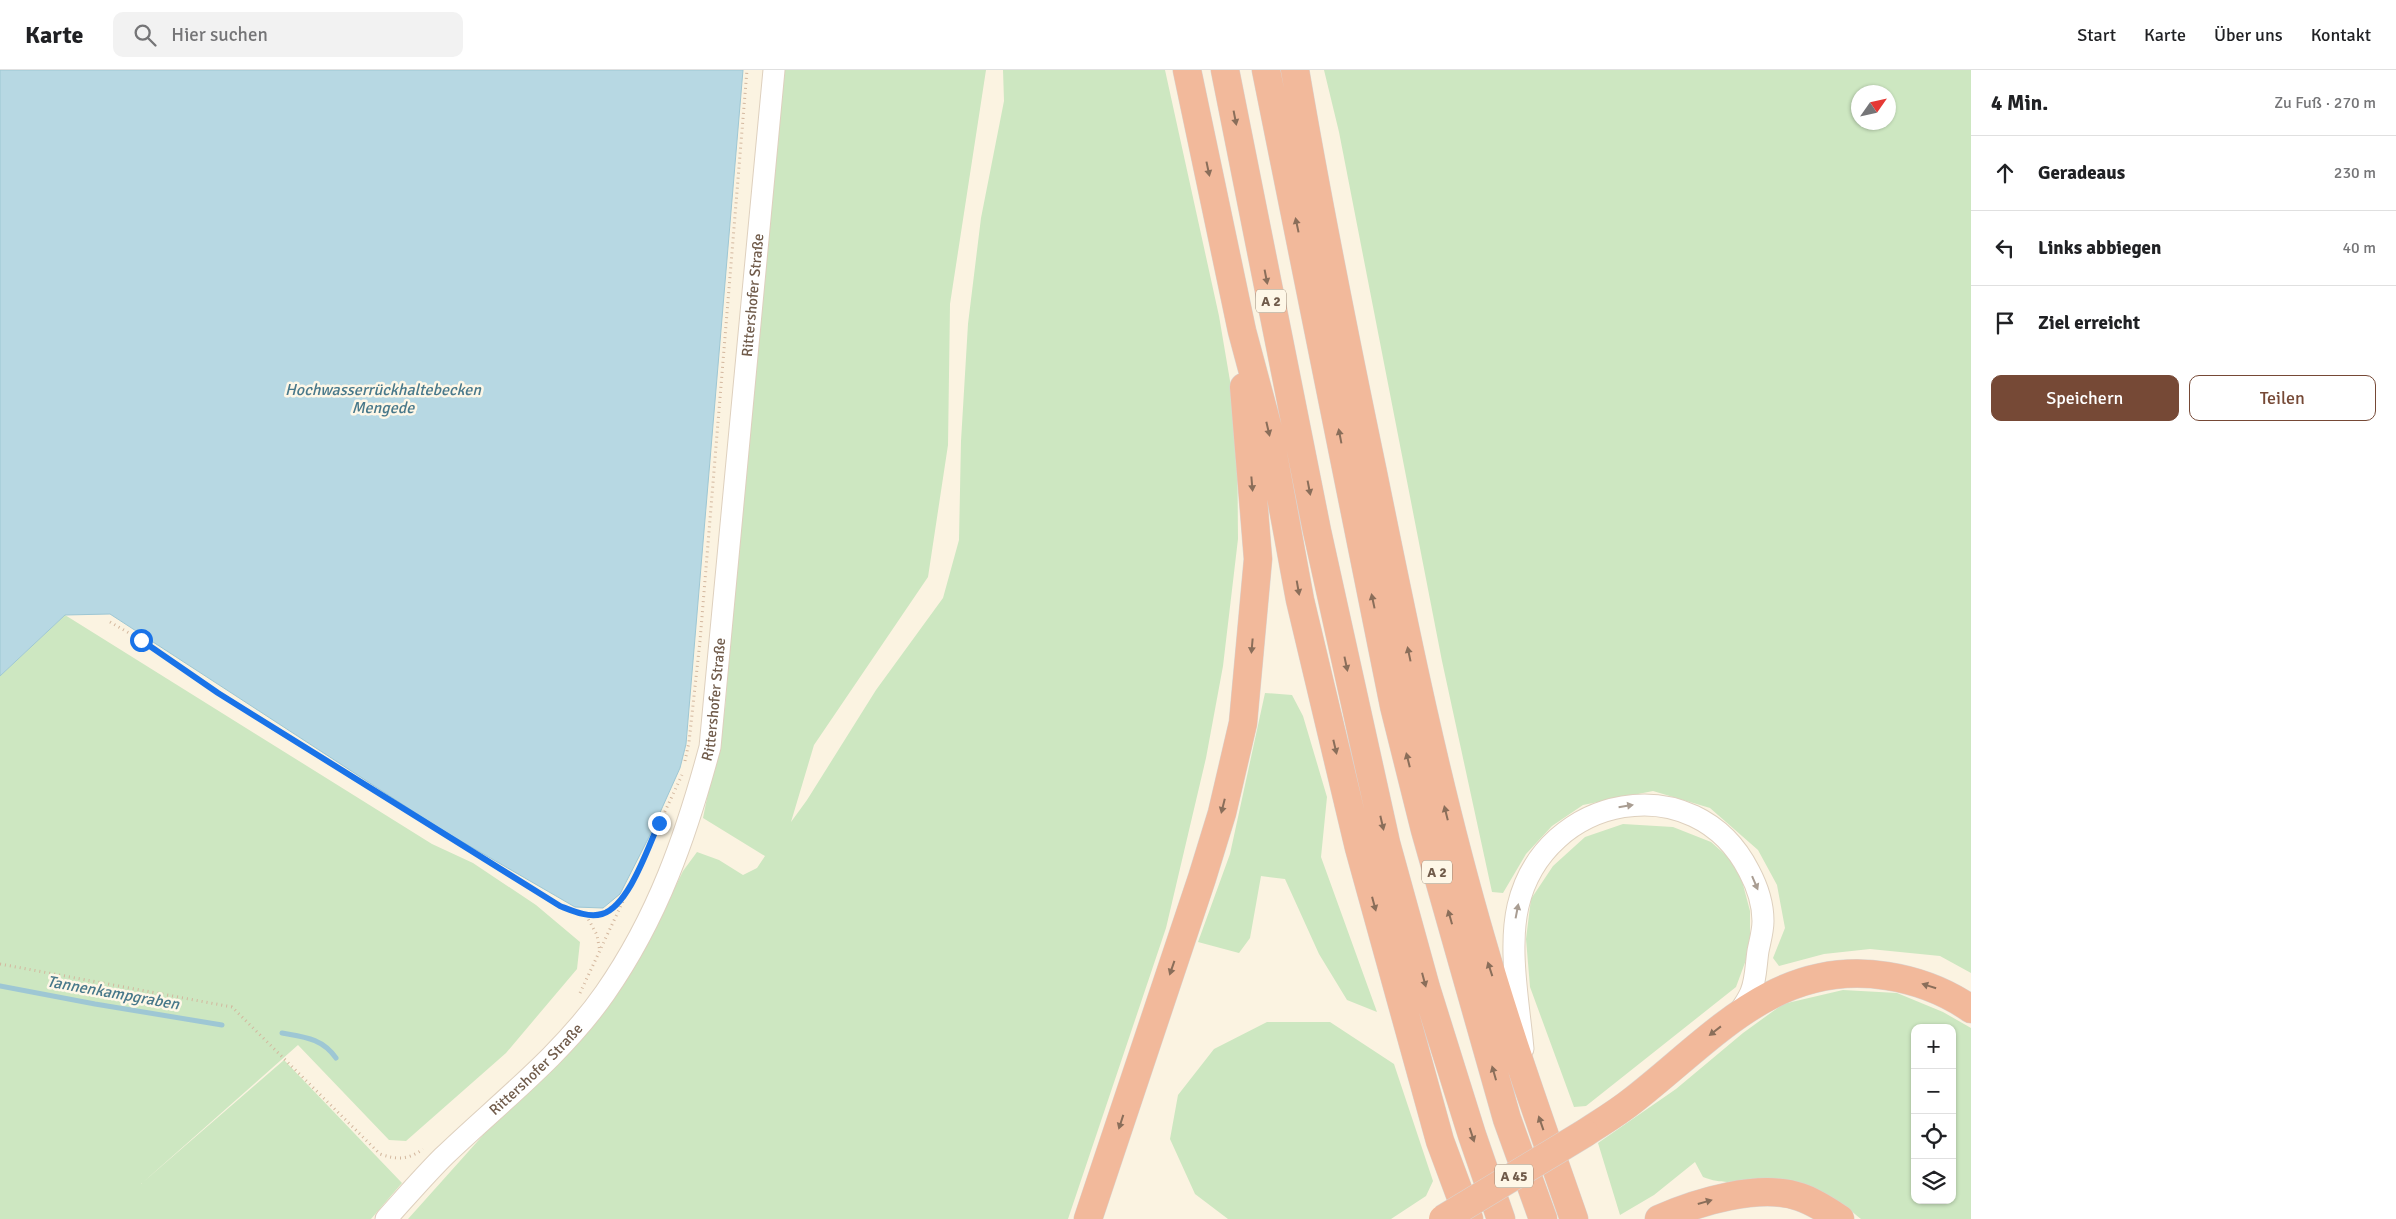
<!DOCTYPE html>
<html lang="de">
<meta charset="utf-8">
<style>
body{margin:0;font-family:Signika,sans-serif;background:#f2f2f2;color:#202124}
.controls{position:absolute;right:15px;bottom:15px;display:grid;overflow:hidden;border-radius:10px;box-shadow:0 1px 4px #0004}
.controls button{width:45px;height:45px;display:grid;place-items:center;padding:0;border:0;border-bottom:1px solid #e0e0e0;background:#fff;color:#202124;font:25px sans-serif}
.compass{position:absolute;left:1851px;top:15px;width:45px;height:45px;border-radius:50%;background:#fff;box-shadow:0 1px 4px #0004;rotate:56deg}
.stop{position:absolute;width:15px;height:15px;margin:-11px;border:4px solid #1a73e8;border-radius:50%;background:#fff}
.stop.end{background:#1a73e8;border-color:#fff;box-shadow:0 1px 5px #0008}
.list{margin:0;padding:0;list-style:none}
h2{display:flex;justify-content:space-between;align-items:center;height:65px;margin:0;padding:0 20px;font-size:21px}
h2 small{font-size:16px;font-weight:400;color:#757577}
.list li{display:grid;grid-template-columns:32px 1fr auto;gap:15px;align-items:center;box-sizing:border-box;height:75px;padding:0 20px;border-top:1px solid #e0e0e0}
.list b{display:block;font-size:19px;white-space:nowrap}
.list em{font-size:16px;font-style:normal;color:#757577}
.actions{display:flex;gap:10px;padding:15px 20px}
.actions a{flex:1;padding:11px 0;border:1px solid #764936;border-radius:10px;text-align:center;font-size:18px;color:#764936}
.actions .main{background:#764936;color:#fff}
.icon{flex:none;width:28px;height:28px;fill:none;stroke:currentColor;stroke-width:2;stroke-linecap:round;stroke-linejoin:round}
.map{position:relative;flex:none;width:1971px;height:1149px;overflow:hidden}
header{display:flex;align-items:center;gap:30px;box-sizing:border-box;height:70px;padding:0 25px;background:#fff;border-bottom:1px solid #e0e0e0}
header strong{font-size:24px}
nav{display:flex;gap:28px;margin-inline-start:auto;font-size:18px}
.search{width:350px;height:45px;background:#f2f2f2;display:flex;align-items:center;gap:12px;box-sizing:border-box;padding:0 18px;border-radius:10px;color:#757577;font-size:19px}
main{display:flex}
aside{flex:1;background:#fff}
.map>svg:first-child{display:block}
</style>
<header>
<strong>Karte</strong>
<div class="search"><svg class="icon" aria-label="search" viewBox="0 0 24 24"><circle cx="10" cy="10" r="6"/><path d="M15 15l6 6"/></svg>Hier suchen</div>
<nav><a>Start</a><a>Karte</a><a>Über uns</a><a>Kontakt</a></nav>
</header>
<main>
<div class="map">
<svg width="1971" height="1149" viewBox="0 0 1971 1149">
<rect width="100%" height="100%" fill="#fbf3e1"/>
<path fill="#cde7c1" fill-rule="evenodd" d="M781 0H986L950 234 948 375 928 507 814 675 791 752 807 730 876 620 943 528 959 470 961 371 968 254 981 148 1004 31 1003 0H1165L1219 246 1237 352 1238 469 1223 596 1206 688 1166 858 1068 1149H408L485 1063 594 950 655 858 683 801 697 782 719 790 743 805 757 798 765 786 703 748 725 639 749 336Z
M1324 0H1971V903L1940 886 1870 879 1824 884 1779 896 1773 888 1785 858 1777 815 1758 780 1710 738 1653 721 1583 735 1552 756 1526 784 1503 823 1492 822 1442 591 1339 62ZM1858 22H1888V52H1858Z
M65 545 432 774 473 793 536 835 580 872 577 899 506 983 406 1071 389 1070 298 975 141 1114 284 990 402 1113 371 1149H0V606Z
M1265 623 1292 625 1303 646 1327 727 1321 787 1377 942 1347 930 1319 884 1285 809 1261 806 1250 868 1239 883 1198 872 1230 784Z
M1623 754 1673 757 1711 772 1728 787 1741 807 1750 841V879L1736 917 1586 1036 1574 1037 1530 917 1526 869 1531 829 1553 796 1585 767Z
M1843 920 1897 923 1943 942 1971 958V1149H1861C1837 1128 1805 1109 1771 1108 1744 1107 1731 1118 1703 1107L1695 1092 1654 1125 1620 1145 1598 1073 1676 1019 1743 963 1783 934ZM1915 958H1952V1130H1915Z
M1267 952H1330L1394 994 1433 1111 1426 1126 1391 1149H1228L1195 1124 1170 1069 1178 1025 1214 979Z"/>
<path fill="#b7d8e3" stroke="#9ec7d4" d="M0 0H743L686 674 680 698 649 767 620 824 603 838 575 837 442 760 110 544 65 545 0 606Z"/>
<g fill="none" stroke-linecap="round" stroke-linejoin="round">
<path stroke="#9ec7d4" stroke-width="5" d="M0 916 95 934 222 955
M282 963C304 967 322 968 336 988"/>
<defs>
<g id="minor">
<path d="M1523 979C1519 935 1508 879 1518 836 1544 724 1695 695 1749 801 1757 816 1763 834 1763 851 1763 861 1760 871 1758 881 1756 894 1756 910 1751 922 1748 930 1742 937 1738 945"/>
<path id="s1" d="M386 1149C405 1128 423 1107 443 1087 498 1034 561 986 605 923 658 847 686 766 710 677L774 0"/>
</g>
<path id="highway" d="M1187 0 1242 261 1269 362 1300 530 1359 778 1440 1071 1469 1149
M1225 0 1317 461 1386 773 1426 918 1472 1065 1501 1149
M1266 0 1394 636 1425 760 1507 1049 1543 1149
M1295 0C1318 135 1345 269 1373 403 1405 561 1437 718 1482 872 1509 966 1542 1057 1574 1149
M1585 1063C1600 1053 1617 1043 1632 1031 1711 970 1776 888 1887 906 1919 911 1945 921 1971 939
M1088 1149 1202 808 1222 743 1243 653 1258 489 1244 317
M1659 1149C1697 1132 1760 1113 1800 1127 1815 1132 1828 1141 1840 1149"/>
</defs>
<use href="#minor" stroke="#ded0be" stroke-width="23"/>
<use href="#highway" stroke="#dad4d0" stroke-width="29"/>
<path stroke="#d3b79e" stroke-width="3" stroke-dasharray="1 4" stroke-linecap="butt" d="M110 552 141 570 218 623 560 836C591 847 601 850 625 825
M685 691 689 672 700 571 747 0
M586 845 597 865 600 882
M0 894 232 937 380 1084C397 1090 408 1090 423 1079
M580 923 682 705"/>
<use href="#minor" stroke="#fff" stroke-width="21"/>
<use href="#highway" stroke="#f2b99b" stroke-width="28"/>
<defs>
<path id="highway-bridge" d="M1443 1149 1585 1063"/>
</defs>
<use href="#highway-bridge" stroke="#dad4d0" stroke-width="29" stroke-linecap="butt"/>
<use href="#highway-bridge" stroke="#f2b99b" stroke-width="28"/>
</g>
<defs><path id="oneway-solid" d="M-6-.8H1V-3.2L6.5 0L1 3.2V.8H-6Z" transform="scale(1.25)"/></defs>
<g fill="#8a6e5a">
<use href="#oneway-solid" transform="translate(1235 48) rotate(79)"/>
<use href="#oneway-solid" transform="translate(1208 99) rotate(78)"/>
<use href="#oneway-solid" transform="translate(1297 155) rotate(-102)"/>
<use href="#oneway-solid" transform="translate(1266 207) rotate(79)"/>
<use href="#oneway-solid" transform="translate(1268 359) rotate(77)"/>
<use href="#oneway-solid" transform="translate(1340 366) rotate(-101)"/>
<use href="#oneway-solid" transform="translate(1252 414) rotate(85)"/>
<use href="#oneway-solid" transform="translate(1309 418) rotate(79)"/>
<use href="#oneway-solid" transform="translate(1298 518) rotate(80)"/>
<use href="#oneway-solid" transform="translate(1373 531) rotate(-102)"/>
<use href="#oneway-solid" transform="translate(1252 576) rotate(95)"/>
<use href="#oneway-solid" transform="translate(1409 584) rotate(-102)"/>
<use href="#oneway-solid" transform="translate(1346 594) rotate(78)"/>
<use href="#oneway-solid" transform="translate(1335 677) rotate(77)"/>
<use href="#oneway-solid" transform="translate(1408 690) rotate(-104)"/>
<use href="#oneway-solid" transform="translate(1223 736) rotate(104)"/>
<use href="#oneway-solid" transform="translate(1446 743) rotate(-104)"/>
<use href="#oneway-solid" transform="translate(1382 753) rotate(77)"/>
<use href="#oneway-solid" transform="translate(1374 834) rotate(75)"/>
<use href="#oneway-solid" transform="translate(1450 847) rotate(-106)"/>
<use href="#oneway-solid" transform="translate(1172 898) rotate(109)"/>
<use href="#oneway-solid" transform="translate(1490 899) rotate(-108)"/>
<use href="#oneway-solid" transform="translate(1424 910) rotate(75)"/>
<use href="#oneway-solid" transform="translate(1929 916) rotate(-162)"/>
<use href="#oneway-solid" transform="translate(1715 961) rotate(142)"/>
<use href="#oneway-solid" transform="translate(1494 1003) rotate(-106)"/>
<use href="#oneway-solid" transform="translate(1121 1052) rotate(108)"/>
<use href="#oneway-solid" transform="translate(1541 1053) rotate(-109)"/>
<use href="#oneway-solid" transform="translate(1472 1065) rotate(72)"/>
<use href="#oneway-solid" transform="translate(1705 1132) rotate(-16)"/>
</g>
<g fill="#a99d92">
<use href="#oneway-solid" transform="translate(1626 736) rotate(-9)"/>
<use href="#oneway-solid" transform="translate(1755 813) rotate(67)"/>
<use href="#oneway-solid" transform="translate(1517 841) rotate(-79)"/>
</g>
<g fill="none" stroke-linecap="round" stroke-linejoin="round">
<path stroke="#1a73e8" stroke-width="6" d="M141 570 218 623 560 836C573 841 588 848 602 844 629 836 648 777 659 753"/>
</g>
<g text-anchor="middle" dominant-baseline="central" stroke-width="5" stroke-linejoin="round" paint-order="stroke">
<g fill="#fef7e7" stroke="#9b8a79" stroke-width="1">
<rect x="1256" y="219.5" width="30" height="23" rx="4"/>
<rect x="1422" y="790.5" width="30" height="23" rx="4"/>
<rect x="1495" y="1094.5" width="38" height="23" rx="4"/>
</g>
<g font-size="14" font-weight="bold" fill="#705b4a">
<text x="1271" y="231">A 2</text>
<text x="1437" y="802">A 2</text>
<text x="1514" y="1106">A 45</text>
</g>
<g font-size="15" fill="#705b4a" stroke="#fef7e7">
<text stroke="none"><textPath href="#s1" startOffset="1038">Rittershofer Straße</textPath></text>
<text stroke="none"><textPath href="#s1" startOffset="632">Rittershofer Straße</textPath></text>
<text stroke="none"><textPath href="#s1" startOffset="212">Rittershofer Straße</textPath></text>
</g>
<g font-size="16" font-style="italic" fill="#48788a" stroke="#fef7e7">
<text x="383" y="320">Hochwasserrückhaltebecken<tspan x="383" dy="18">Mengede</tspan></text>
<text transform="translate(113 923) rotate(10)">Tannenkampgraben</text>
</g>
</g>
</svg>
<div class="controls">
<button>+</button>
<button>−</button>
<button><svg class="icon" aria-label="locate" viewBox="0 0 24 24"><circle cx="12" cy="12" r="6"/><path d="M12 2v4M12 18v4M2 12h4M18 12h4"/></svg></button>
<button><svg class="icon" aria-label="layers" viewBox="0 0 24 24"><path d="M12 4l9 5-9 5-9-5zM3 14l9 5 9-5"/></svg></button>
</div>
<svg class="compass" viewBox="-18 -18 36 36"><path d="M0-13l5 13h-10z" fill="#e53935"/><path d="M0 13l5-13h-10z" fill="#757577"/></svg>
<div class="stop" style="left:141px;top:570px"></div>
<div class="stop end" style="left:659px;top:753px"></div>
</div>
<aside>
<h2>4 Min.<small>Zu Fuß · 270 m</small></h2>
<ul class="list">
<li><svg class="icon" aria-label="ahead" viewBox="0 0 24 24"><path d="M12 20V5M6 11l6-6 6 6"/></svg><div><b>Geradeaus</b></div><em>230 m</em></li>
<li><svg class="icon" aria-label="left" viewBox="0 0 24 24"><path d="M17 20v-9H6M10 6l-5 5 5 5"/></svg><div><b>Links abbiegen</b></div><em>40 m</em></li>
<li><svg class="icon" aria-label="arrive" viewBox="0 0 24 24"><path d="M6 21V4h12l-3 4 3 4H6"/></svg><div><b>Ziel erreicht</b></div></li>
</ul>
<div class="actions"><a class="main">Speichern</a><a>Teilen</a></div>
</aside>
</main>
